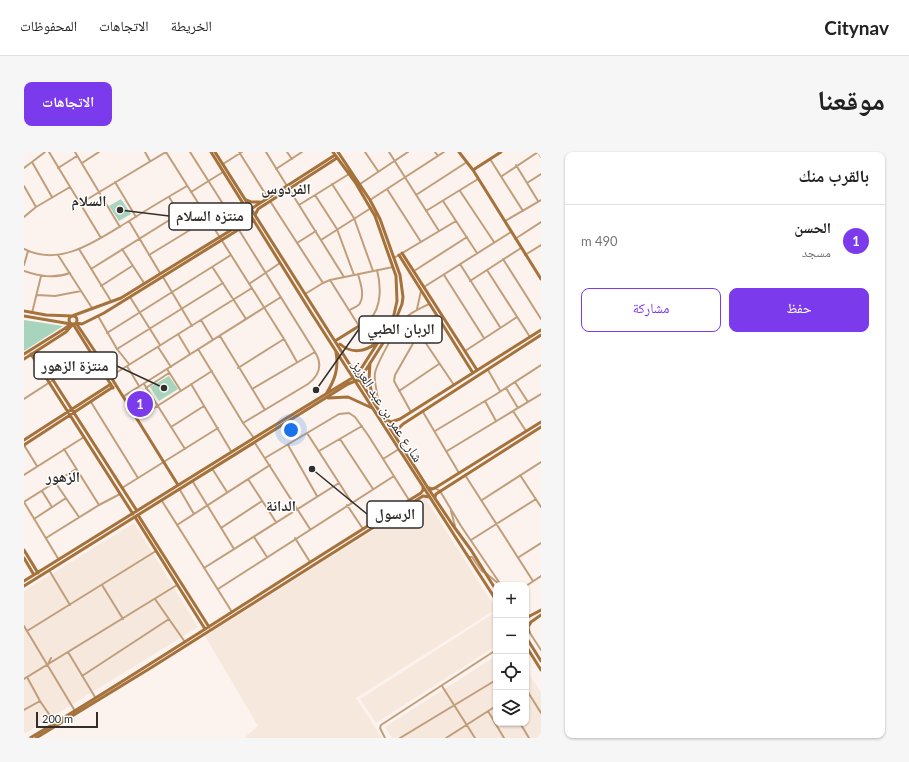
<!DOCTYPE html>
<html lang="ar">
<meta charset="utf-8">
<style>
body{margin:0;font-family:Lato,"Noto Naskh Arabic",sans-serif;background:#f6f6f6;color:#222;direction:rtl}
.controls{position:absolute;right:12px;bottom:12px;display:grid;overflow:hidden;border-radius:8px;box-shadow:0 1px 3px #0004}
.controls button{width:36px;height:36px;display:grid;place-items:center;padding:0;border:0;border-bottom:1px solid #e0e0e0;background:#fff;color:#222;font:20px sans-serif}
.scale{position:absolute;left:12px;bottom:10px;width:62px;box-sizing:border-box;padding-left:4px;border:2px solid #312e2b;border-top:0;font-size:11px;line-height:14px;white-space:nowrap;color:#312e2b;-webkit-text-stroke:3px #fff;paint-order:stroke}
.you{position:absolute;left:267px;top:278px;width:14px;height:14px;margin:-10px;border:3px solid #fff;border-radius:50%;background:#1a73e8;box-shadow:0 0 0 6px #1a73e833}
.badge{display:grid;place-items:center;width:26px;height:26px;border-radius:50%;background:#7c3aed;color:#fff;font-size:13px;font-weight:700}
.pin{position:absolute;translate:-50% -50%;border:2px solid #fff;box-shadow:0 1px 4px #0006}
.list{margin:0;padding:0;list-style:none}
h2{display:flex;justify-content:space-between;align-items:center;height:52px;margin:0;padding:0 16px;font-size:17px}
h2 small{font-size:13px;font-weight:400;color:#767676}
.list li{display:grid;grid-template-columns:26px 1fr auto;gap:12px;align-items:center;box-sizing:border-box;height:72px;padding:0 16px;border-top:1px solid #e0e0e0}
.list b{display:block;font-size:15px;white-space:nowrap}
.list p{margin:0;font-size:13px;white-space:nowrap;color:#767676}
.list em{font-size:13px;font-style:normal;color:#767676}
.actions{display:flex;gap:8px;padding:12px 16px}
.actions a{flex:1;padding:9px 0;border:1px solid #7c3aed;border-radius:8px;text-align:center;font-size:14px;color:#7c3aed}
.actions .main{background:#7c3aed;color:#fff}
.icon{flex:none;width:22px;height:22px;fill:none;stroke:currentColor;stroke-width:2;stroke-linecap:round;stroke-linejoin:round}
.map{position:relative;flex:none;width:517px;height:586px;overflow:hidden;direction:ltr;border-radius:8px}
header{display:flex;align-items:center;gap:24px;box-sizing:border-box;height:56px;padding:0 20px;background:#fff;border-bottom:1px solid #e0e0e0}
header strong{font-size:19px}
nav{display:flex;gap:22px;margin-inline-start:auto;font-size:14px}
.intro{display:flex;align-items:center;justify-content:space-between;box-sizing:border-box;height:96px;padding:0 24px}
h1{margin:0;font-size:28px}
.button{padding:10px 18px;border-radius:8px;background:#7c3aed;color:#fff;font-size:14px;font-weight:700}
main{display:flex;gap:24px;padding:0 24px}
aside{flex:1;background:#fff;border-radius:8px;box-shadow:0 1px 3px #0004}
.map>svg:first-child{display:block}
</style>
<header>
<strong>Citynav</strong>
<nav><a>الخريطة</a><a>الاتجاهات</a><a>المحفوظات</a></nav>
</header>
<div class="intro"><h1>موقعنا</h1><a class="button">الاتجاهات</a></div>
<main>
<aside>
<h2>بالقرب منك<small></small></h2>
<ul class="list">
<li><span class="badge">1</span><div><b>الحسن</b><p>مسجد</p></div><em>490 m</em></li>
</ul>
<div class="actions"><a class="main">حفظ</a><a>مشاركة</a></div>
</aside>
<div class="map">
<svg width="517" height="586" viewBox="0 0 517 586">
<rect width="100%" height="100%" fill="#fcf3ee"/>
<path fill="#f7e8dd" d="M401 346 472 457 332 546 358 586H220L234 574 181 484Z
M110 371 174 475 0 582V439Z
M472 460V494L352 571 336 547Z
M472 504V571H502V517L517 541V586H368L361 575Z"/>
<path fill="#a8d3bd" d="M97 47 107 62 95 69 85 54Z
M0 168 39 174 0 199Z
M145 224 154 237 135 249 126 235Z"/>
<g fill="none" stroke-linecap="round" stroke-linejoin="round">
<path stroke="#c19e7b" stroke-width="2" d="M25 0 77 86
M51 0 96 75
M121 0 126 9
M142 0 260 187 273 210
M166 0 213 74
M215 0 244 46
M242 0 263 34
M263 0 268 7
M341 0 354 19
M365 0 415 79
M411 0 414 4
M514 0 517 5
M466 7 499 59
M8 10 21 0
M58 11 75 0
M199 12 218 0
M492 13 514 49
M0 16 8 10 28 45
M34 16 53 4
M252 17 278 0
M478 24 514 0
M91 30 112 65
M503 31 517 22
M308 32 330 66 349 119
M336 32 384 0
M0 34 12 55
M265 37 320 125
M363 37 397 90
M436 39 470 90
M167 40 199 20
M291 43 313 77 330 123
M392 43 443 10
M145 45 166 78
M346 48 420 0
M246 49 299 131
M419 49 453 101
M57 51 142 0
M275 53 325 22
M402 59 454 27
M0 65 12 55 46 35
M105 69 136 121
M481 69 517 48
M215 78 291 200C299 213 296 223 284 232L219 271
M491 87 517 70
M297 88 347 56
M273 91 292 79
M0 97C37 116 75 87 105 69 124 57 144 45 163 34
M55 97 87 149
M98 97 120 131
M34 103 68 156
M125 103 184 67
M501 103 517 93
M370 106 432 69
M479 107 517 167
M436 112 476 175
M0 113 4 99
M189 116 222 167
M67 117 155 62
M463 118 506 185
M0 119C15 124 30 127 46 121
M390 119 443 85
M420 123 460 186
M139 125 168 174
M306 128 335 174C339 171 343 169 346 167 358 155 357 133 353 118
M446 129 497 96
M225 132 256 111
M77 134 108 114
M400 135 487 80
M281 142 299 131 306 128 369 115
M13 143 31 144 57 139
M106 145 136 193
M393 157 397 139
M326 158C329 156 335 154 336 151 341 143 336 130 334 122
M8 161 17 124
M74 164 93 197 105 212
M177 168 189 188
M377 171 395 181 430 233
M83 181 207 103
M154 182 166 202
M196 184 241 258
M134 195 147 215
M93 197 199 131
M174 197 219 271 230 286
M441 199 493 165
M103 214 115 234
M214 216 260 187
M143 217 157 239
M464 218 476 239
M87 224 228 136
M491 230 504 250
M120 232 161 297
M167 232 207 299
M122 236 145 221
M482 236 494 256
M228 237 291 200
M375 239 415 212
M100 244 257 145
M0 247 68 203
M461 249 472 269
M67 250 114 326
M353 255C356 243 349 232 351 221 353 211 374 173 381 166 389 159 397 156 405 152
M489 259 502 279
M387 260 370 229 371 223 395 181 415 168
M399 260 435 321
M113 267 188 219
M147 275 180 254
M411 279 471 243 517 213
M283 281 328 351
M316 287 349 337
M231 291 286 377
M0 293 13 314
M264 293 293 344
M40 297 75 353
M295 299 338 274
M423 299 517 242
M241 306 315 262 325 261 331 265 344 283 385 348
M359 307 375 297
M189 318 203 340
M0 323 60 285
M441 323 509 429
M496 323 517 355
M224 327 252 370
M31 330 55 365
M169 330 210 397
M98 336 194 276
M411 336 416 339 437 374 477 433
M156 338 170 362
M18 339 28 355
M458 348 517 310
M138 349 208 460
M0 350 35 408
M0 350 52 317
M323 353 339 377
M427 359 431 374
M10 367 42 346
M153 373 246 313
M197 376 238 349
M230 385 243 405
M22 386 75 353 96 342
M271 386 286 410
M447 388 512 347
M445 405H448L457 418 459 420
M495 405 517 391
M180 416 315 331
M25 418 46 453
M463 422 476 433
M78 433 99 467
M502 434 517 424
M194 437 370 324
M131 447 161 490
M0 474 51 559
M502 475 517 498
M3 479 132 399
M44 500 71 545
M24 512 27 506
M58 524 145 467
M3 525 16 549 31 571
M0 527 153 433
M418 534 451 586
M502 537 517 561
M0 558 16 549
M464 559 480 586
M496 571 505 586
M361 586 356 576 357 573 472 498
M376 586 472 528
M422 586 472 554"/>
<path stroke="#a6723c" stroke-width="3" d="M187 0 288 162 472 448
M191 0 404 336 428 372 447 398 472 438
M435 0 449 18 517 127
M449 18 477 0
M222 48 227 50H236
M227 57 311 3
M231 63 234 57 313 6
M378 101 453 218
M375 103 449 221
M0 159 22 163 48 164 97 146 225 67 226 63
M0 164 47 172
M45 168a4 4 0 1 1 8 0a4 4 0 1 1-8 0Z
M52 171 58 172 80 161 230 68
M52 171 72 201 154 333
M311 189 335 174
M316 192C327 202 341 200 352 191
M11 200 113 359
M0 202 40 177 47 172
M7 202 109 362
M0 207 42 180 49 172 89 236
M346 211 345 227 348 243
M302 242C311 228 315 216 312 200
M304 246 324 245 348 256
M362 268 367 270 376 267 517 178
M373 284V278L379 272 517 183
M0 288 87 232
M0 293 89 235
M405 336 408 337 411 336 517 270
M411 345 412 342 517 275
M114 363 185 475
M111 365 181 477
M0 398 14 421
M0 406 10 423
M0 429 230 286 333 223 369 167 373 149 372 124 351 64 331 30 309 0
M0 434 324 232 336 227 368 177 378 152 379 145 376 123 356 67 346 48 314 0
M502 466 517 458
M505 480 504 475 507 470 517 463
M502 485 517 509
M502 494 517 518
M6 586C138 507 266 421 397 341L399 338V335
M12 586 125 517 399 344 405 345"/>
</g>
<g text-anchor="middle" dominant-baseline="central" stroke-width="3" stroke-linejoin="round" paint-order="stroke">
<g font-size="14" fill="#312e2b" stroke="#fff">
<text transform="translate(364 259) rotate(57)">شارع عمر بن عبد العزيز</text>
</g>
<g font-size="15" font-weight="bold" fill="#312e2b" stroke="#fff">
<text x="262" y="36">الفردوس</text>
<text x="65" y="48">السلام</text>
<text x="39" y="324">الزهور</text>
<text x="257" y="353">الدانة</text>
</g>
</g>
<path fill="none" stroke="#312e2b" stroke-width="1.5" d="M96 58L145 64M292 238L335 177M140 236L93 214M288 317L343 362"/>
<g fill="#312e2b" stroke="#fff" stroke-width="1.5">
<circle cx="96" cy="58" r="4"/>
<circle cx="292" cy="238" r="4"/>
<circle cx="140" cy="236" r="4"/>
<circle cx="288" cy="317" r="4"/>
</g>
<g fill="#fff" stroke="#312e2b" stroke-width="1.5">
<rect x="145" y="51" width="83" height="27" rx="4"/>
<rect x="335" y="164" width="83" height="27" rx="4"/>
<rect x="10" y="200" width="83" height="27" rx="4"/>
<rect x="343" y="349" width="56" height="27" rx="4"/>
</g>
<g font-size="15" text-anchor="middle" font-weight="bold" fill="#312e2b">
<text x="186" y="69">منتزه السلام</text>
<text x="377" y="182">الربان الطبي</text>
<text x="51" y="219">منتزة الزهور</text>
<text x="371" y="367">الرسول</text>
</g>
</svg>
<div class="controls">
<button>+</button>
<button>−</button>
<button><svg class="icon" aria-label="locate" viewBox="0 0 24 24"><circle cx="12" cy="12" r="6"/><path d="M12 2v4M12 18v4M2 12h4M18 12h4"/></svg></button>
<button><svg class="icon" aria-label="layers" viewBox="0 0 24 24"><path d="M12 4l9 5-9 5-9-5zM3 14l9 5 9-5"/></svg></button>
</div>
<div class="scale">200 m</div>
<div class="you"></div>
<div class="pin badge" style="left:116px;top:252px">1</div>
</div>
</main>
